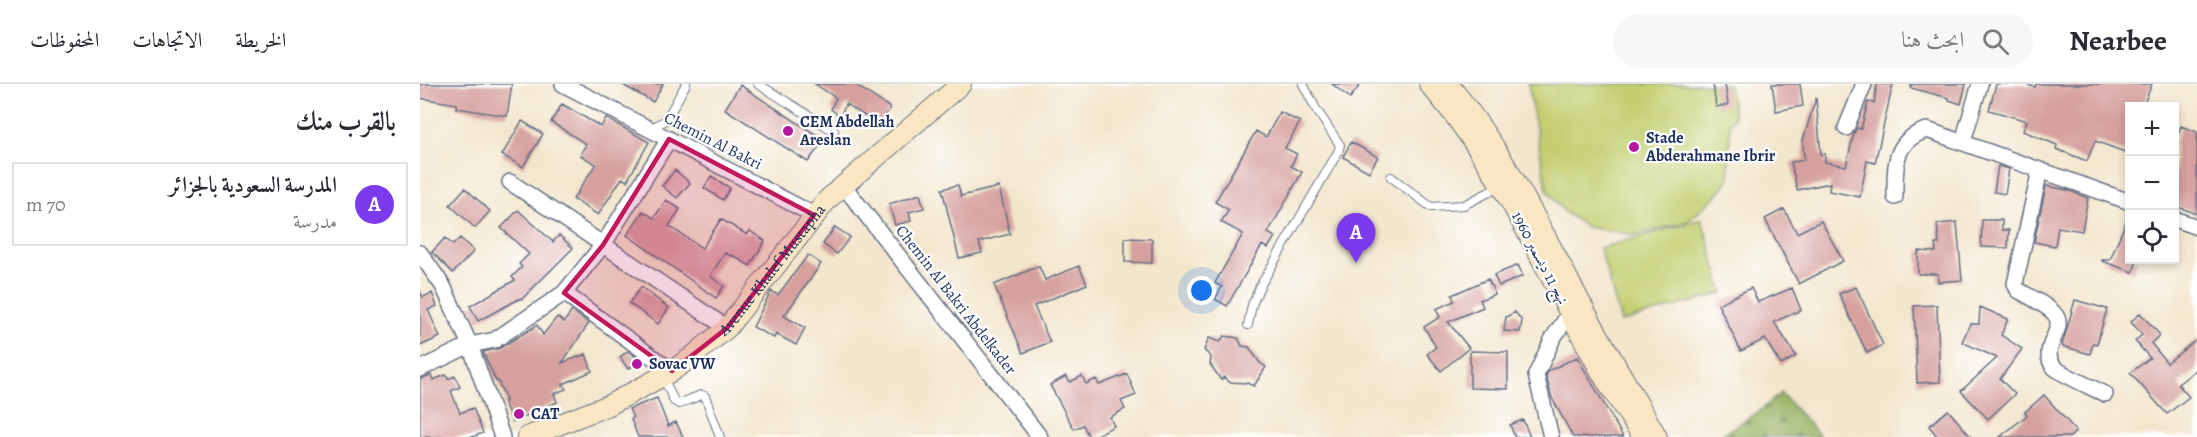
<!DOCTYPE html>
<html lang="ar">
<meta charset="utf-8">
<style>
body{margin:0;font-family:Alegreya,Amiri,serif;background:#f7f7f7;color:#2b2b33;direction:rtl}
.controls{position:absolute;right:18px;top:18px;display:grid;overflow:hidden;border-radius:0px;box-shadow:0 3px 9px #0003}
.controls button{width:54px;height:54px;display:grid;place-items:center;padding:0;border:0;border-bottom:2px solid #e1e1e2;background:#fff;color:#2b2b33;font:30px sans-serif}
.you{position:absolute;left:782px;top:207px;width:21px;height:21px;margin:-15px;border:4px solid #fff;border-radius:50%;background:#1a73e8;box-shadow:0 0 0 9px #1a73e833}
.badge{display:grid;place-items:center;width:39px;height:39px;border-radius:50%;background:#7c3aed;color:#fff;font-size:20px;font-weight:700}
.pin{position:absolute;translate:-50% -50px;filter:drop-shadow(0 2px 3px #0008)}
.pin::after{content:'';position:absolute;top:32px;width:21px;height:18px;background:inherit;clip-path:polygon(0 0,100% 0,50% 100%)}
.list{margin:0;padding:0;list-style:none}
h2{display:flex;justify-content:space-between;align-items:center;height:78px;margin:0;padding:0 24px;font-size:26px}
h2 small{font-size:20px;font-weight:400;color:#7c7c81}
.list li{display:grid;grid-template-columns:39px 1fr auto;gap:18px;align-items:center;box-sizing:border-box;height:84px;margin:0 12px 12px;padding:0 12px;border:2px solid #e1e1e2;border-radius:0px}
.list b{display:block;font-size:22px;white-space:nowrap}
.list p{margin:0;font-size:20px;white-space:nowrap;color:#7c7c81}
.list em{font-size:20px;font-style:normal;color:#7c7c81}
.icon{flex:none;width:33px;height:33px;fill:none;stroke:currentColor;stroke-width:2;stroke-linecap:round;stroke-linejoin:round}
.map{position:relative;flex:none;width:1777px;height:353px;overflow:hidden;direction:ltr}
header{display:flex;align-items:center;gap:36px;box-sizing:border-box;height:84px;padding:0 30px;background:#fff;border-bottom:2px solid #e1e1e2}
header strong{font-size:28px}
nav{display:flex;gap:33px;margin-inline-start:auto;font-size:21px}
.search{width:420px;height:54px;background:#f7f7f7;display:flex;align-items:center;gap:15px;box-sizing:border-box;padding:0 21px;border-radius:33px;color:#7c7c81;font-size:22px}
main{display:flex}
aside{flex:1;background:#fff}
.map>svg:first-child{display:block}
</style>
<header>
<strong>Nearbee</strong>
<div class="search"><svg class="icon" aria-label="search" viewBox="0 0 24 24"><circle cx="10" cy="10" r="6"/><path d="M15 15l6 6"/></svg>ابحث هنا</div>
<nav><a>الخريطة</a><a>الاتجاهات</a><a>المحفوظات</a></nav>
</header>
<main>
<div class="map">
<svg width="1777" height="353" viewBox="0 0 1777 353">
<defs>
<pattern id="forest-firs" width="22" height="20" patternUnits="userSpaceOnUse" patternTransform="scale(1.5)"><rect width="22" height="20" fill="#9ab263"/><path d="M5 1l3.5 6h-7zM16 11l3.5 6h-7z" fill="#7d9155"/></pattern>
</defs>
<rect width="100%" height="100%" fill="#fff"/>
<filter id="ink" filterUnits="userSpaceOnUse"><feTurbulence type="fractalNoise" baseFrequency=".0167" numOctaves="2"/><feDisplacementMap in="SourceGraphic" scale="12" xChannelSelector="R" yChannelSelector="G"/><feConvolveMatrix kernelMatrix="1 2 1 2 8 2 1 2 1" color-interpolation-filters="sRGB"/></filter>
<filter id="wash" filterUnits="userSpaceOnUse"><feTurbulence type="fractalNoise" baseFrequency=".008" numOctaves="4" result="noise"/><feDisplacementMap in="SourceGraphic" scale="24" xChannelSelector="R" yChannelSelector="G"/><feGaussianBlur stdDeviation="1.35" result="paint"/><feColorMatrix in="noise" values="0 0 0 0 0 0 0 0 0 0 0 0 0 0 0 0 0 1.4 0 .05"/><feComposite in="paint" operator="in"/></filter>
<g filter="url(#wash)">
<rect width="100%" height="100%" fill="#f2e6cc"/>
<path fill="url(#forest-firs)" stroke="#5a7060" stroke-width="1.5" d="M1361 309 1401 353H1298L1341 326Z"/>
<path fill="#c3cf71" stroke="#6f7f68" stroke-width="1.5" d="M1108 0H1309L1314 33 1310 40 1309 95 1297 111 1267 138 1214 151 1167 143 1144 128 1127 106Z
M1282 135 1303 209 1201 238 1180 164Z"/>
<g id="blocks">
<path fill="#d5a09e" d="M0 0H92L87 32 36 24 37 20 0 14Z
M201 0H243L233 18Z
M395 0H434L470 24 459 41 426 20 420 32 411 25 416 14Z
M912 0H941L930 14Z
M1293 0H1305L1308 21 1296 23Z
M1352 0H1380L1383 22 1356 27Z
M1457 0H1473L1455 79 1447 77 1440 113 1409 107 1410 99 1377 106 1371 78 1384 76 1383 56 1396 14 1401 71 1405 70V78L1426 82 1434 49 1437 44 1441 45 1448 18 1454 19Z
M1491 0H1546L1541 20 1529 16V14L1491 4Z
M1576 0H1604L1615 3 1616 0H1732L1723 22H1710V56L1705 68 1675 57 1667 77 1636 65 1637 61 1603 47 1607 37 1569 26Z
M320 1 404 56 388 78 305 25Z
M142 20 181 43 186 34 229 58 207 97 202 94 178 131 153 115 176 80 160 71 166 60 131 38Z
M860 28 880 38 865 64 877 70 871 82 882 88 848 149 855 153 848 164 842 161 807 222 795 215 802 203 795 199 823 150 801 138 809 126 795 118 836 47 846 53Z
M102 37 123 50 103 83 82 71Z
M1761 42 1777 48V130L1755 122V59Z
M931 58 958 73 949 88 923 73Z
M1578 82 1589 85 1585 110 1574 108Z
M255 86 270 99 257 114 242 102Z
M291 92 310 104 303 116 284 104Z
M538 101 541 112 579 103 590 150 559 158 562 169 539 174 522 105Z
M1626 102 1647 106 1668 114 1662 147 1638 143 1635 162 1614 158Z
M45 104 70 127 55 144 30 121Z
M500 110 504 124 489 128 491 137 475 141 469 120Z
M246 116 260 125 249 142 282 164 301 135 327 151 330 147 345 157 330 182 312 171 311 172 305 169 290 192 304 202 296 214 207 151 223 127 234 134Z
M1364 125 1377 149 1401 137 1423 177 1379 200 1345 135Z
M98 126 133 158 139 151 153 164 102 215 101 214 58 237 50 222 95 196 92 193 102 183 99 180 109 170 81 144Z
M1709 130 1710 176H1717L1713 188 1682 177V176H1690Z
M1562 136H1582V146H1589L1588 164 1561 163Z
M1537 138 1542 196 1518 198V190H1498V167L1516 168 1515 160H1519L1517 140Z
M415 143 430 153 417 170 403 160Z
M25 154 33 161 40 154 54 167 33 189 12 168Z
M705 154 732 155V179L705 178Z
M388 171 401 180 364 232 385 244 376 261 356 250 354 254 333 243 351 207 358 211Z
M1098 181 1103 192 1079 202 1074 191Z
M619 182 625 196 659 182 667 200 614 222 630 258 603 269 574 201Z
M1068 195 1075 210 1060 216 1063 223 1028 238 1049 264 1021 287 1007 270 1016 263 1004 243 1020 233 1016 225 1034 217 1032 211Z
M221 203 249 224 238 240 209 219Z
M1436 203 1463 261 1447 269 1419 210Z
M1331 204 1338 218 1372 204 1381 226 1354 238 1376 272 1361 281 1345 255 1321 267 1298 220Z
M0 207 3 213 12 209 17 222 8 226 20 253 0 262Z
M1655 216 1687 225 1677 260 1673 259 1670 270 1642 262Z
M1517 221 1520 298 1497 299 1494 222Z
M1560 223 1588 235 1581 251 1602 265 1580 295 1595 310 1568 335 1541 307 1577 274 1542 258 1550 240H1559Z
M152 227 169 239 142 279 166 270 172 287 143 300 146 305 134 310 137 318 92 338 84 318 86 316 78 297H76L63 268 80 264 117 241 123 251 137 233 144 238Z
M1095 228 1102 237 1100 248 1084 247 1086 233Z
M1720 229 1740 251 1731 259 1747 279 1777 255V285L1758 300 1769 313 1747 330 1710 289 1730 274 1715 257 1722 251 1711 238Z
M804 252 818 254 822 262 829 263 840 279 846 283 834 302 827 299 809 298 804 293 801 296 790 280 791 273 784 266 789 254 800 258Z
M208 267 221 277 208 285 200 273Z
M1050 267 1088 268V305L1050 304Z
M1157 273 1203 353H1153L1132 314 1126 292 1128 287Z
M707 290 716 311 701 317 705 325 690 333 694 342 673 353H669L663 341 654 345 630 301 646 292 650 298 662 292 666 300 676 295 679 301Z
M11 291 13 296 26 291 28 295 35 292 40 303 31 307 40 329 53 324 63 349 52 353H0V295Z
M1624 311 1656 347 1650 353H1580L1607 331 1605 328Z
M237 314 248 342 256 338 263 353H218L211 335 213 334 209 325Z
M1528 326 1551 353H1518L1509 342Z
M1103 336 1110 353H1095L1090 341Z"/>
</g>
</g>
<g filter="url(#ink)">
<use href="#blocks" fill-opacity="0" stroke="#666f84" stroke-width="1.5"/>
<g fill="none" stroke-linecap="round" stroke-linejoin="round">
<defs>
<path id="service" d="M338 0 414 47
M230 45 246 36 266 0
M971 93 1011 123 1044 121 1079 103
M828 241 832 221 839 204 918 68 920 61 896 25 883 0
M243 293 254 317 259 320 281 311 285 312 300 353"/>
<path id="minor" d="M143 0 394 131
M1426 44 1444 0
M1543 57 1560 0
M1620 86 1595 200 1598 206C1608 212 1631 223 1636 232 1646 247 1617 265 1635 284 1641 290 1675 305 1685 310
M90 98 307 244
M423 101 620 353
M1475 113C1475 83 1473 56 1507 46L1710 118
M1754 135 1777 143
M0 169 23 202 50 261 82 353
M144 209 252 287
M0 285 50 261 75 256 144 209 183 161 249 55
M1131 353 1116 291 1133 254 1150 229"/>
<g id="secondary">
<path d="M1009 0C1084 86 1128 193 1183 291 1195 312 1210 332 1223 353"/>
<path d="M1028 0C1082 64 1119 141 1158 214 1183 261 1211 307 1237 353"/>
<path id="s1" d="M107 353 189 321 252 287 273 272 307 244 408 115 541 0"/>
</g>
</defs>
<use href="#service" stroke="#666f84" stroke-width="10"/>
<use href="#minor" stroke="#666f84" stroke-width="18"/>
<use href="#secondary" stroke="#666f84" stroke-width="22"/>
<use href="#service" stroke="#fff" stroke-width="8"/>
<use href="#minor" stroke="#fff" stroke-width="15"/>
<use href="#secondary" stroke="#f9e7c3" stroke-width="20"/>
</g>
</g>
<path fill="#c2185b" fill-opacity="0.2" stroke="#c2185b" stroke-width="4.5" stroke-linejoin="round" d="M249 55 394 131 307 244 252 287 144 209 183 161Z"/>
<g fill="#b5179e" stroke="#fff" stroke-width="2">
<circle cx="368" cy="47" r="6"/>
<circle cx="1214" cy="63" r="6"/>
<circle cx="217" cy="280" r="6"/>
<circle cx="99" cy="330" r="6"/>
</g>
<g text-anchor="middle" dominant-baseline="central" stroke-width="4.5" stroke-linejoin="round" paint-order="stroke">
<g font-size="16" font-weight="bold" fill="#1b2f5e" stroke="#fff" text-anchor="start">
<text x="380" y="38">CEM Abdellah<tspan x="380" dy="18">Areslan</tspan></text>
<text x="1226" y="54">Stade<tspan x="1226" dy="18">Abderahmane Ibrir</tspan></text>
<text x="229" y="280">Sovac VW</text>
<text x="111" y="330">CAT</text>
</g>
<g font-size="16" fill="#1b2f5e" stroke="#fff">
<text transform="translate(293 57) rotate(27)">Chemin Al Bakri</text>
<text transform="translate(1120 174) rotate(62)">نهج 11 ديسمبر 1960</text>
<text stroke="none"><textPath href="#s1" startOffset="303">Avenue Khalef Mustapha</textPath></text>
<text transform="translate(536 216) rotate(52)">Chemin Al Bakri Abdelkader</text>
</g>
</g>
</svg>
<div class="controls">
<button>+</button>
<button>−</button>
<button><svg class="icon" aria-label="locate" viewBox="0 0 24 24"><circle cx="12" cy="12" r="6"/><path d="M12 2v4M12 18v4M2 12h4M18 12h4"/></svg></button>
</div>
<div class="you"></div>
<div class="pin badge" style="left:936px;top:179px">A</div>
</div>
<aside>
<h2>بالقرب منك<small></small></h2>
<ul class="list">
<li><span class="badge">A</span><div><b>المدرسة السعودية بالجزائر</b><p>مدرسة</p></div><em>70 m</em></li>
</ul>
</aside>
</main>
